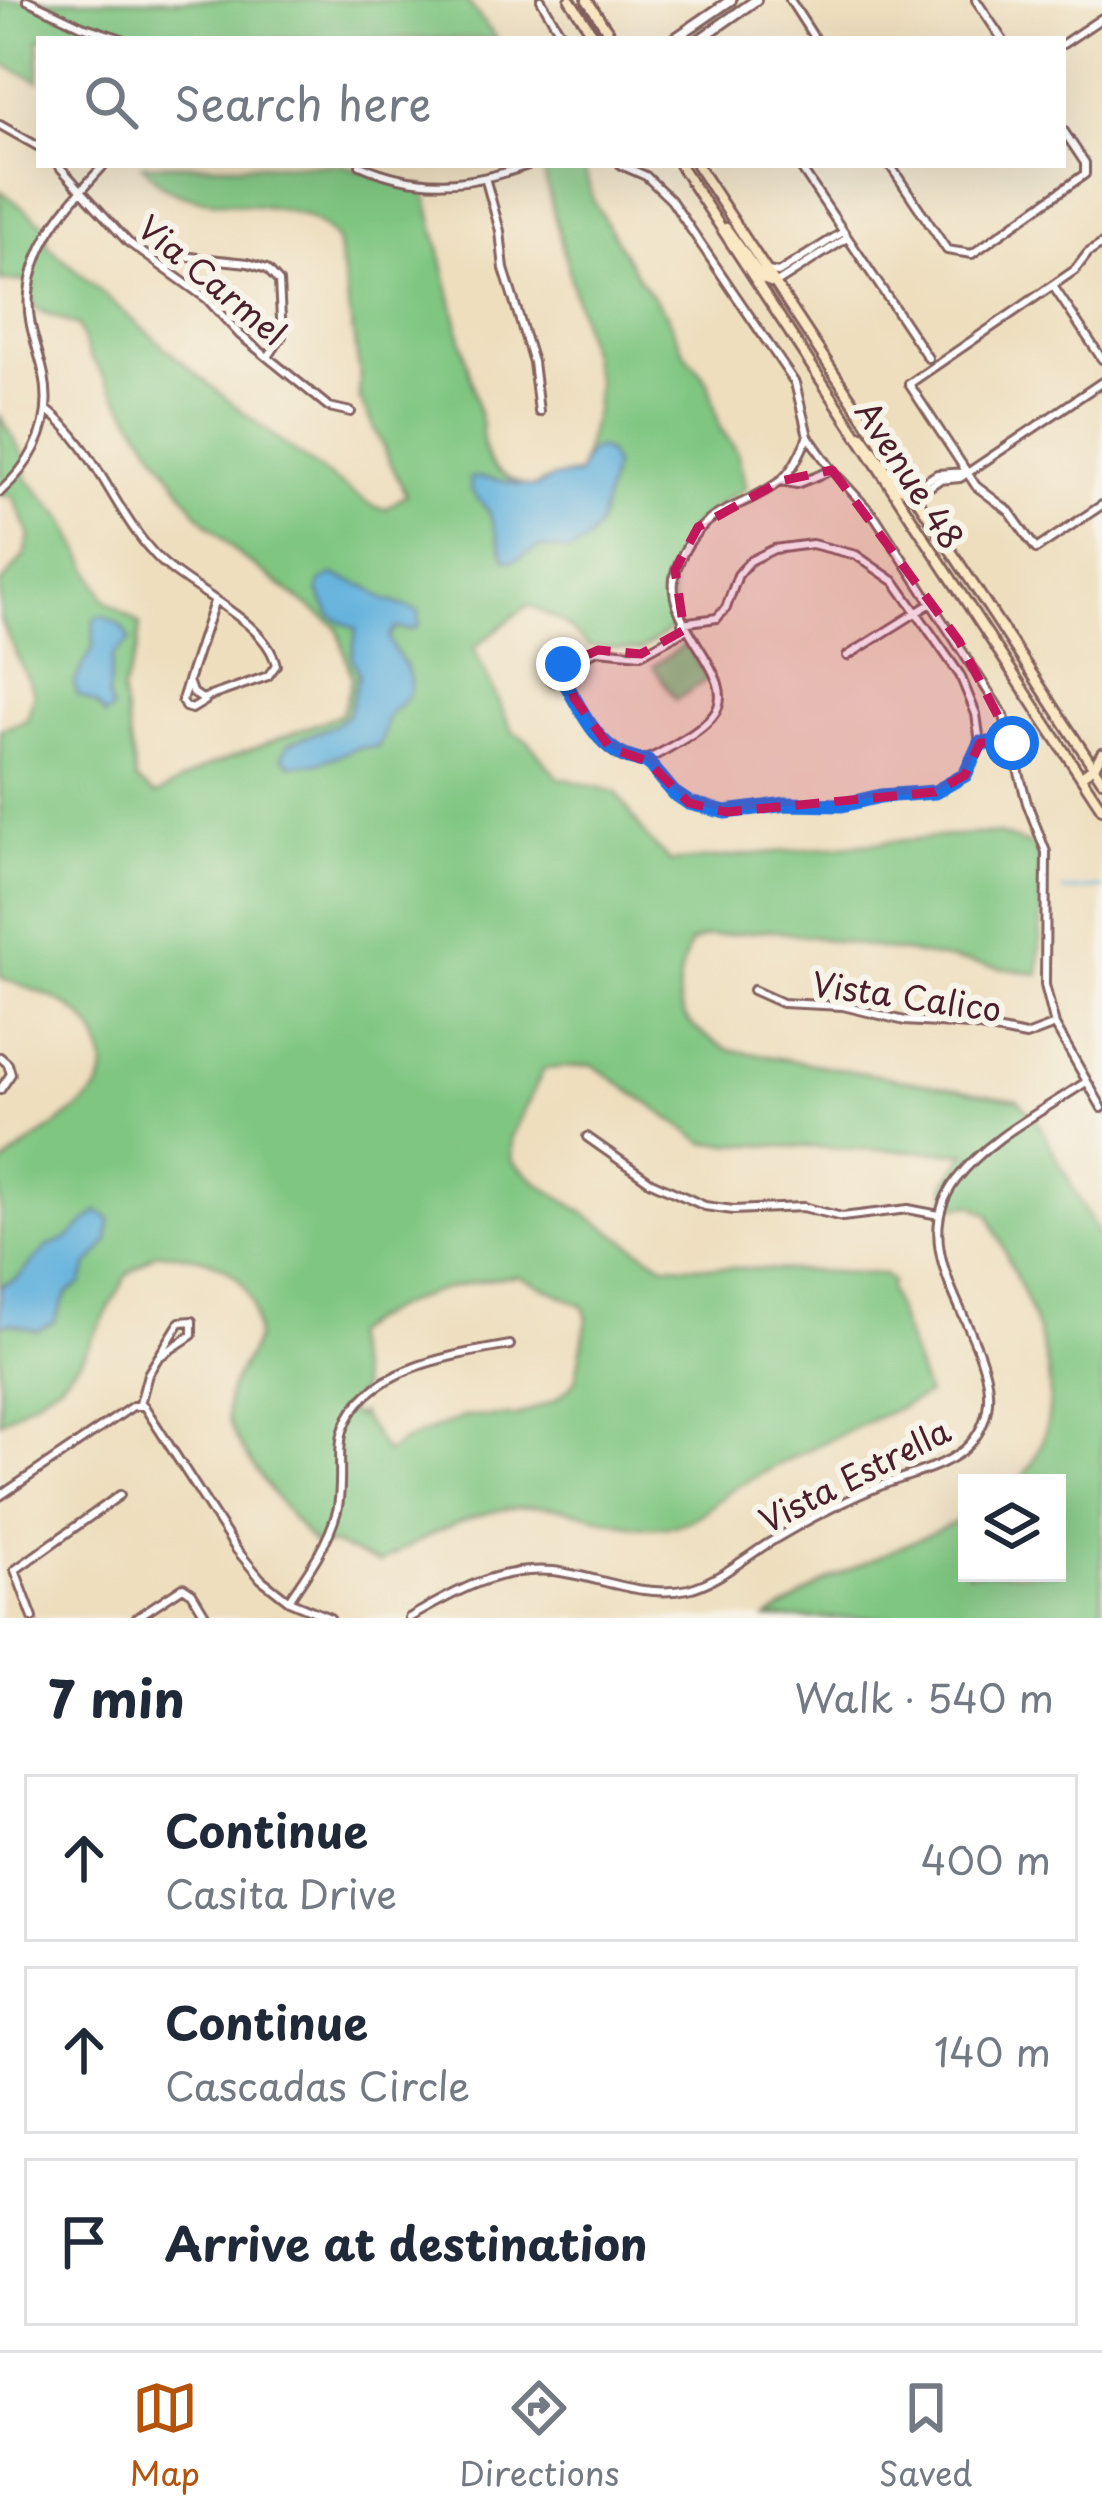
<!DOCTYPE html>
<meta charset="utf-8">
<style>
body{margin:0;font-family:"Playpen Sans",sans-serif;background:#f6f6f7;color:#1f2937}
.controls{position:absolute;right:36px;bottom:36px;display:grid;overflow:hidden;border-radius:0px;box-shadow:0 12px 48px #0002}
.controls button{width:108px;height:108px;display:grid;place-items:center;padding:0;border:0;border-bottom:3px solid #e0e1e3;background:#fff;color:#1f2937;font:60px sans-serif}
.stop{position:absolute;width:36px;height:36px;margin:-27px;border:9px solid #1a73e8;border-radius:50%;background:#fff}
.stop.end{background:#1a73e8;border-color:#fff;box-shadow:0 3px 12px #0008}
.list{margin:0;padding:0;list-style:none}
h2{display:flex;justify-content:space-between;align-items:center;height:156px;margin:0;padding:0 48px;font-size:51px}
h2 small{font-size:39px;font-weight:400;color:#747a83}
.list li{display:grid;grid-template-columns:78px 1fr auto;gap:36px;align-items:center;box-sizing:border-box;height:168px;margin:0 24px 24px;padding:0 24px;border:3px solid #e0e1e3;border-radius:0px}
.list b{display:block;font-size:45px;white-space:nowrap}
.list p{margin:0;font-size:39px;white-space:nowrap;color:#747a83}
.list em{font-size:39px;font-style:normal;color:#747a83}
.icon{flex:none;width:66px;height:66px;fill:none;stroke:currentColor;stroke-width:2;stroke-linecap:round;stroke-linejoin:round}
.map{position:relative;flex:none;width:1102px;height:1618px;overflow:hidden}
.search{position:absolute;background:#fff;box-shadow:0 12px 48px #0002;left:36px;right:36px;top:36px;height:132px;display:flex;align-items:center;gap:30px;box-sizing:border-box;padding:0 42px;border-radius:0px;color:#747a83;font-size:45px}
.sheet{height:732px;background:#fff}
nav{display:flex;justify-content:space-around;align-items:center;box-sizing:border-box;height:168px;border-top:3px solid #e0e1e3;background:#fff;font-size:33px;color:#747a83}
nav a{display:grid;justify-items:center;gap:6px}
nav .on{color:#b45309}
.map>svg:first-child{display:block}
</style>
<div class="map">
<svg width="1102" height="1618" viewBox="0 0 1102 1618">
<rect width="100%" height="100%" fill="#f7f3e8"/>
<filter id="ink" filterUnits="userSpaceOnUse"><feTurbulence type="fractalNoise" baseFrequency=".00833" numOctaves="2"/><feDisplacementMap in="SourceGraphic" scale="24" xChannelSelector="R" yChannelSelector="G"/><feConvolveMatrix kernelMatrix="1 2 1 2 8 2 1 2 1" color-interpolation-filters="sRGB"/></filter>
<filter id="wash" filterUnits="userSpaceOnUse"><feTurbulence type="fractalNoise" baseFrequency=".004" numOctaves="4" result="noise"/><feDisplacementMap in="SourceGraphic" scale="48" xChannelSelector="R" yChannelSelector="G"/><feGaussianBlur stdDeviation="2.7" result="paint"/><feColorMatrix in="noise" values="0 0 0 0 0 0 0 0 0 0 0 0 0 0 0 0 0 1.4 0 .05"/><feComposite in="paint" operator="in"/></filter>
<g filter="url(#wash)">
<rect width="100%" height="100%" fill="#eedebe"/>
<path fill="#7fc681" stroke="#647256" stroke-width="3" fill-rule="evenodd" d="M0 0H466L497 39H39V81L0 63Z
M142 165H344L399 185 424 186 482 425C482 466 495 473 531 488L554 477 579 474 595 413 597 383 542 166 583 165 593 200 639 279 667 315 684 352 708 382 720 428 737 451 746 488C680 526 662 550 675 626L641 650 589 646 562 622 528 605 474 648 512 731 528 741 557 777 616 792 648 839 670 862 973 834H998L1036 847 1042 881 1039 974 769 930 705 937 690 943C670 1000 672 1020 727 1049L1018 1100 1039 1124 1102 1242V1618H767L831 1578 967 1517V1573H1057V1483H1018C1089 1398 1024 1302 989 1215L972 1205 949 1207 945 1184 966 1153 705 1143 593 1065 544 1069 511 1137 512 1161 538 1183 663 1265 884 1274 892 1282 889 1289 927 1395C863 1424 798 1452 737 1487 714 1500 703 1519 676 1525 636 1534 598 1515 559 1508 494 1498 433 1532 379 1563L332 1544 316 1545C295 1524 232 1444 228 1417 223 1383 244 1370 255 1341 258 1333 255 1323 254 1314 247 1264 200 1254 156 1253L128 1274 81 1359 59 1383 0 1422V1168C28 1140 67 1122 95 1093 103 1084 105 1070 103 1058 94 1004 44 995 0 977V729L27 720 34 693 0 619V585L25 555 30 536 13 496 0 495V416L25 457 26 478 65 520 105 600 140 624 137 651 122 691 136 780 156 795 206 767 342 714 352 678 337 627 239 555 197 513 89 355 78 326 35 309 26 281H0V190L45 225 48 246C154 338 256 431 375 507L386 509 406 495 359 397 360 374 337 241C299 188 210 218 162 185 155 180 148 171 142 165ZM519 1276 583 1306 587 1319 575 1382 556 1400 516 1416 464 1417 403 1441 386 1453 360 1413 357 1417 344 1408 361 1390 349 1335C394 1300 462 1280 519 1276Z
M686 644 708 679 676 700 653 666Z"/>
<path fill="#63b2dd" stroke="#566884" stroke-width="3" d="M597 448 607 452 614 465 598 527 585 543 570 552 541 547 512 561 505 559 489 512 471 490 470 478C490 475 515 486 536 487L554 477 578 475 588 453Z
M332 575 368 587 383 599 419 611V626L411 630 396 628 389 637C391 651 403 658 407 670 419 702 394 703 387 719 383 730 385 737 378 747L357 748 318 763 291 765 282 757 288 744 333 726 348 715 359 674 352 658 356 629 331 616 318 591 321 581Z
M103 615 123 627 130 640 113 656 108 696 112 710 105 716 97 705 77 694 74 683 93 648 94 619Z
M98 1211 110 1219 108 1242 88 1265 81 1284 67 1293 54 1322 37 1331 11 1323 0 1325V1286L17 1279 47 1247 68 1238Z"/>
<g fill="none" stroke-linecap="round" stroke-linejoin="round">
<path stroke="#63b2dd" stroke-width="3" d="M1063 891 1102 888"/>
</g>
</g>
<g filter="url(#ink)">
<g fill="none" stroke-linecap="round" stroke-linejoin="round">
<defs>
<path id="minor" d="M27 0 82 26 122 39
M541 0 564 39
M790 0 815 39
M976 0 1002 39
M1063 44 1102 18
M0 125 39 147
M58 165 128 242 207 299 240 335 329 407 351 412
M360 165C419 191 469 186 528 165
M621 165 646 176 671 200 795 383 808 436 832 470 876 518 1004 716 1027 803 1046 852 1045 985 1055 1025 1102 1108
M799 165 928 358
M890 165 947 250 972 254 1085 174V163L1063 130
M486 181 500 231 504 269 533 362 539 412
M1102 244 1088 253 1075 270 909 384 976 486 1009 511 1036 549 1102 505
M167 269 181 256 248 263 267 269 279 282 282 336 268 357
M768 271 778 273 843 232
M775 284 847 238
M1053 286 1102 359
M47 410C97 448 115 516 160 560 192 591 266 621 276 665L268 676 202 699 192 692 188 681 214 602
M781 481 797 484 832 470
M911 491 937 474 967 472
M0 492C34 461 54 423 44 375 38 347 26 323 29 293 34 240 70 202 104 165
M915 497 939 480 960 478 1102 382
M847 656 933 602
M547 672a10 10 0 1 1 20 0a10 10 0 1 1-20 0Z
M565 665 598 650 641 654 685 630
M564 679C578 704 592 738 617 754 636 766 649 760 667 749 682 740 700 731 712 717 747 677 655 623 677 567 702 504 733 515 779 482 793 471 801 452 808 436
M187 684 182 700 185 707 192 709 205 701
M980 743H1012
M647 761 674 793 689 803 726 812 786 804 842 805 881 796 935 792 965 775 980 743 976 714 960 675 895 582 856 555 812 544 774 549 750 561 738 575 726 608 717 618 682 623
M753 990 782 1003 843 1006 905 1021 970 1025 1026 1036 1055 1025
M0 1057 8 1064 11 1074 0 1090
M587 1137 651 1182 705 1206 733 1210 803 1207 842 1217 908 1209 939 1215
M140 1404 148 1374 180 1322 192 1321V1335L162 1355
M0 1496 133 1406H144L236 1549 261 1579 289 1601 330 1618
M289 1600C308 1572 328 1544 337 1511 344 1485 336 1448 344 1428 366 1367 454 1355 510 1345
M33 1618 15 1570 120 1495
M136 1618 183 1587 192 1593 207 1618
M409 1618C454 1592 499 1566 553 1571 598 1576 641 1599 688 1589 717 1582 742 1560 767 1544 803 1522 840 1502 880 1486 907 1475 951 1466 970 1444 1038 1366 889 1269 956 1180 988 1138 1043 1111 1086 1082"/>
<path id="tertiary" d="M674 39 731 0
M700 39 756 0"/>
<path id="secondary" d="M570 0 596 39
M587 0 613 39
M680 165 1102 809
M697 165 1102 780
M726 228 763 279 773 283
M862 436 899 487 914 496
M1081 776 1094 767 1102 753"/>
</defs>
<use href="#minor" stroke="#83625e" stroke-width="12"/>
<use href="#tertiary" stroke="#83625e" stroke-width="14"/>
<use href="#secondary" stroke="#83625e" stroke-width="14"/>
<use href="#minor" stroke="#fff" stroke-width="6"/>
<use href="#tertiary" stroke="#fff" stroke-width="8"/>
<use href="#secondary" stroke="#fae7c3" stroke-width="8"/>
</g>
</g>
<g fill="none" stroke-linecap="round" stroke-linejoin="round" filter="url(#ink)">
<path stroke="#1a73e8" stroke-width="15" d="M563 664 568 670 564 680C583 714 603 760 647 761L674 793 689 803 726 812 786 804 842 805 880 796 935 792 965 775 980 743H1012"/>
</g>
<path fill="#c2185b" fill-opacity="0.2" stroke="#c2185b" stroke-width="9" stroke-dasharray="24 15" stroke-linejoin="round" d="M832 470 959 641 1012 743H980L965 775 935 792 726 812 689 803 647 761 610 748 574 698 565 665 598 650 641 654 684 630 675 570 698 527 781 481Z"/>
<g text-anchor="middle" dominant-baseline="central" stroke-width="12" stroke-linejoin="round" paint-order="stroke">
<g font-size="33" fill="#4a1f2b" stroke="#f7f3e8">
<text transform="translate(213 279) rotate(40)">Via Carmel</text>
<text transform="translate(911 474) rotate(57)">Avenue 48</text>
<text transform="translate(907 995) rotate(8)">Vista Calico</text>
<text transform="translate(854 1474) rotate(-27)">Vista Estrella</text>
</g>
</g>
</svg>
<div class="controls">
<button><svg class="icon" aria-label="layers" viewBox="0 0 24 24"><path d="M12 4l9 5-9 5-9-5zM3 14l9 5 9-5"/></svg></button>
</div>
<div class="stop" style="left:1012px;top:743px"></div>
<div class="stop end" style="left:563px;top:664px"></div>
<div class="search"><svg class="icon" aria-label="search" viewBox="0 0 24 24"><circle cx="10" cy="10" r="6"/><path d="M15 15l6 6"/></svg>Search here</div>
</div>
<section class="sheet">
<h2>7 min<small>Walk · 540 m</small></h2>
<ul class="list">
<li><svg class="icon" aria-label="ahead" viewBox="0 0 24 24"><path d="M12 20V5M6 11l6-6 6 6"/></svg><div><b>Continue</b><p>Casita Drive</p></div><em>400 m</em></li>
<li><svg class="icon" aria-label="ahead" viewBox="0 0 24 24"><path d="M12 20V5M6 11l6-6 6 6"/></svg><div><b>Continue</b><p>Cascadas Circle</p></div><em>140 m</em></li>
<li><svg class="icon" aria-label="arrive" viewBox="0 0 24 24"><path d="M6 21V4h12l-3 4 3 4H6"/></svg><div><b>Arrive at destination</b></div></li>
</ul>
</section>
<nav>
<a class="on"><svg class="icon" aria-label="map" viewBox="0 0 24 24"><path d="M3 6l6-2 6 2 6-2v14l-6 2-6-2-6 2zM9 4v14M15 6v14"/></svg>Map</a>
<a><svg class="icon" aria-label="directions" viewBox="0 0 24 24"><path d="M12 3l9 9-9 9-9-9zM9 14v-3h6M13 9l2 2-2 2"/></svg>Directions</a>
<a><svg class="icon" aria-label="saved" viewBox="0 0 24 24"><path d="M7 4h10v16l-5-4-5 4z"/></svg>Saved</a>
</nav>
